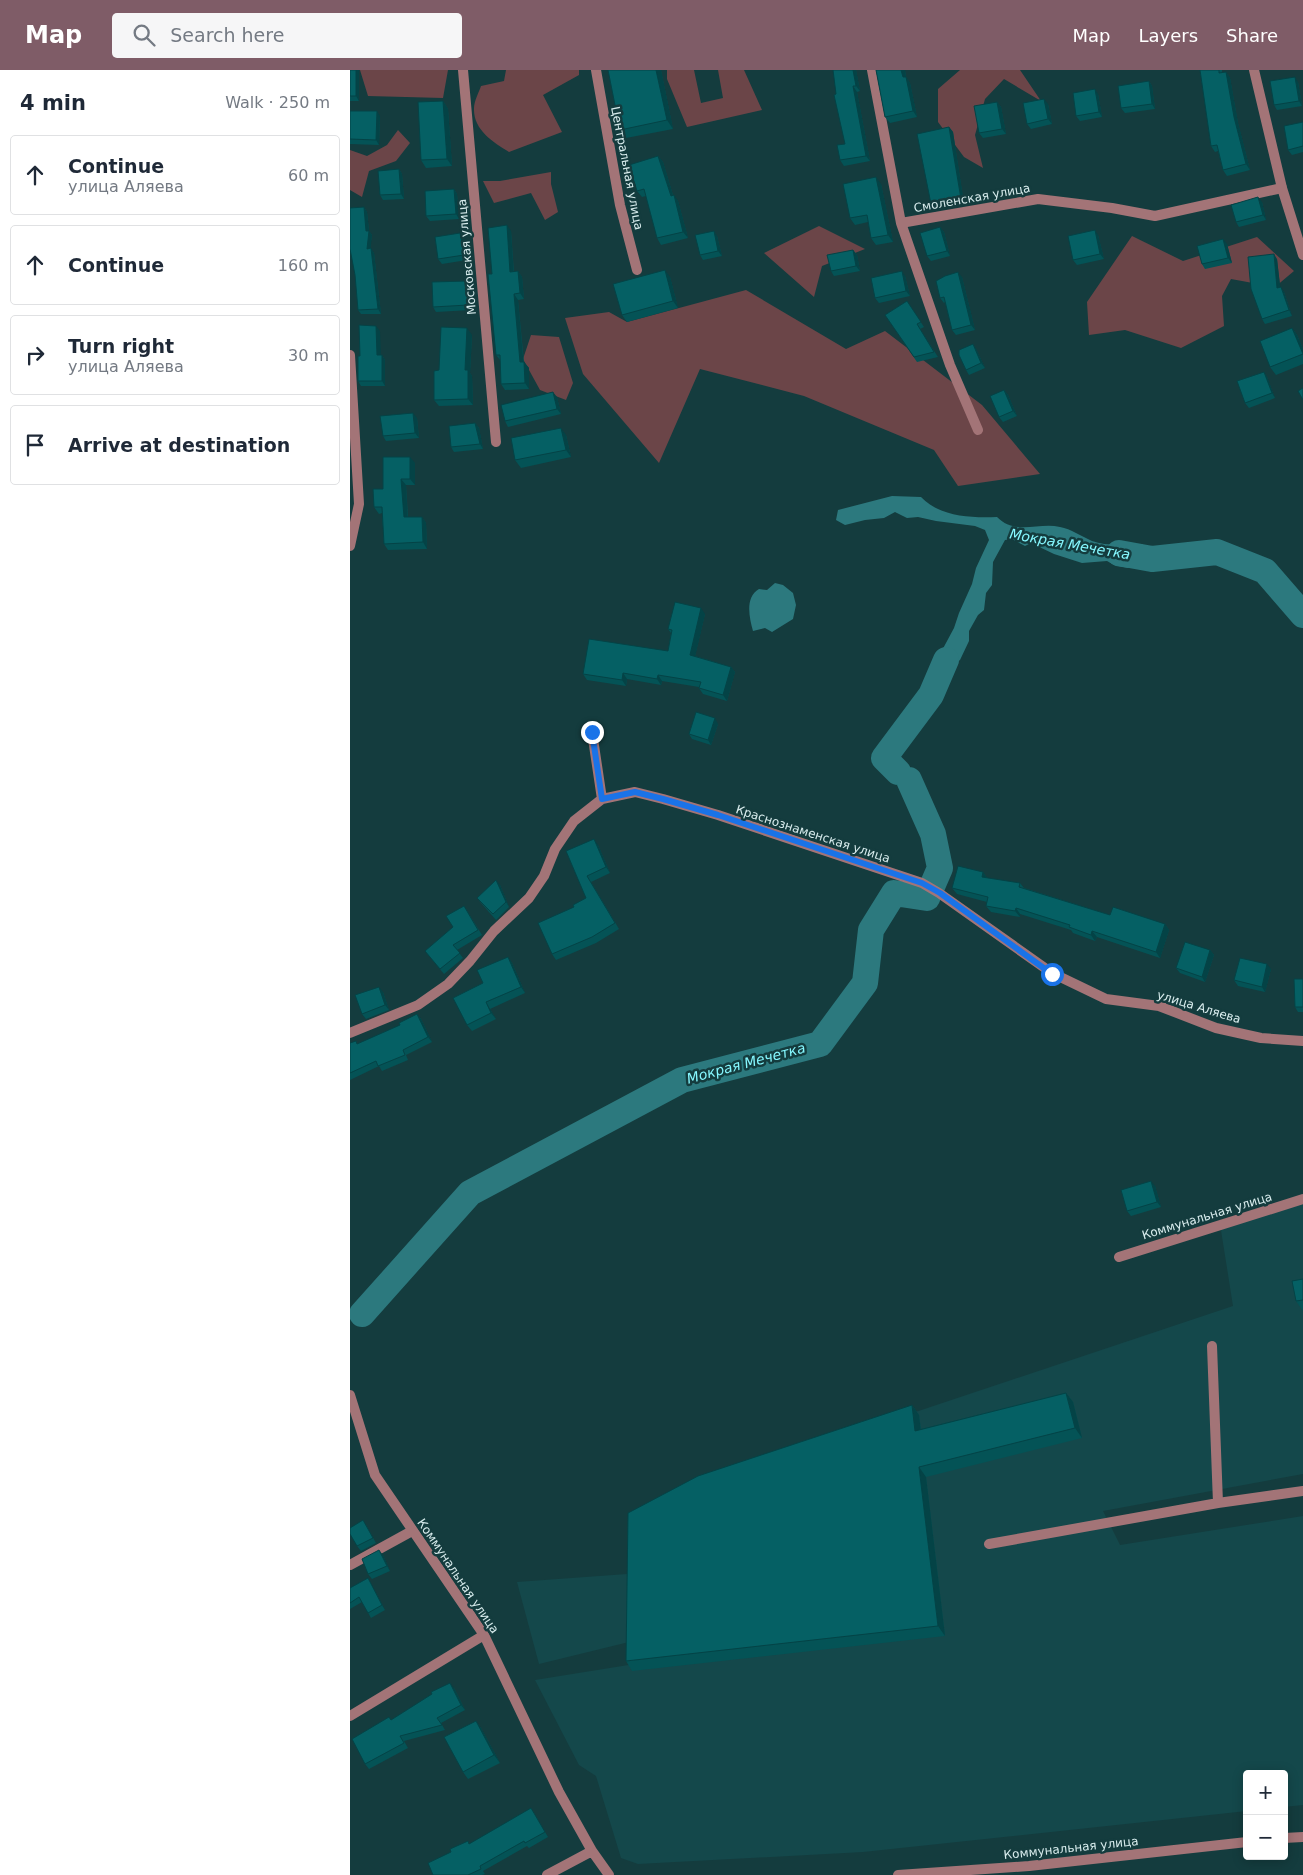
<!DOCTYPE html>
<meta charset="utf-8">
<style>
body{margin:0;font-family:"DejaVu Sans",sans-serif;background:#f6f6f7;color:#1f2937}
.controls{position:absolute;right:15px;bottom:15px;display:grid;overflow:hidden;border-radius:5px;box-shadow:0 2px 12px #0003}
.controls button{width:45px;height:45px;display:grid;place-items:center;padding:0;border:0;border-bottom:1px solid #e0e1e3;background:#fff;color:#1f2937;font:25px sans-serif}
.stop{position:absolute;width:15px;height:15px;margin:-11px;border:4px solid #1a73e8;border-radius:50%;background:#fff}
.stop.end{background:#1a73e8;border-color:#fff;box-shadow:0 1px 5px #0008}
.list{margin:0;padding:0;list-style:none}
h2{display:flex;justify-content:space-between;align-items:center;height:65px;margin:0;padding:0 20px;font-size:21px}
h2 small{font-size:16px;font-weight:400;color:#747a83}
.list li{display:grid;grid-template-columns:32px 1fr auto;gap:15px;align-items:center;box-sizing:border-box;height:80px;margin:0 10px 10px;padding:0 10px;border:1px solid #e0e1e3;border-radius:5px}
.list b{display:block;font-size:19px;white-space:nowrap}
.list p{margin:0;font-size:16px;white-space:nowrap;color:#747a83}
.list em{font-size:16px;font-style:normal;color:#747a83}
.icon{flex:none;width:28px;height:28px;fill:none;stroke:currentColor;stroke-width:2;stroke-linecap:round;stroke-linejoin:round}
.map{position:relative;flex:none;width:953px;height:1805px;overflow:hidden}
header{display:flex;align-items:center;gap:30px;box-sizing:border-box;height:70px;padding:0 25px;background:#7f5c67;color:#fff}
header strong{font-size:24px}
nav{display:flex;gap:28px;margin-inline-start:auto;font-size:18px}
.search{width:350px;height:45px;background:#f6f6f7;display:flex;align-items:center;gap:12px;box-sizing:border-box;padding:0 18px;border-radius:5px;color:#747a83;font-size:19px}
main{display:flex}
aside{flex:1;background:#fff}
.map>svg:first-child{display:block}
</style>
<header>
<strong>Map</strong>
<div class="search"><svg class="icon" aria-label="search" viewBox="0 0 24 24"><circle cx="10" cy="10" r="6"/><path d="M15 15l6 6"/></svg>Search here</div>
<nav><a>Map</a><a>Layers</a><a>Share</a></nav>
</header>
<main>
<aside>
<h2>4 min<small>Walk · 250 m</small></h2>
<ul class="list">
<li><svg class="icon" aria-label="ahead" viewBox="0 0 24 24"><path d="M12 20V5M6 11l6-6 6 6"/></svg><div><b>Continue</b><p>улица Аляева</p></div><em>60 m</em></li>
<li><svg class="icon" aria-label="ahead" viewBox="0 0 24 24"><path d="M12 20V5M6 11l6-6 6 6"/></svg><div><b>Continue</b></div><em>160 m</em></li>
<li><svg class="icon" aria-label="right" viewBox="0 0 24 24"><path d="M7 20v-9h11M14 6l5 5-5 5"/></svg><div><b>Turn right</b><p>улица Аляева</p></div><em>30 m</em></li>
<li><svg class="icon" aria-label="arrive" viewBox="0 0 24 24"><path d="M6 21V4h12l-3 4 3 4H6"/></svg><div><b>Arrive at destination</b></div></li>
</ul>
</aside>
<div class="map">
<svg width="953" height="1805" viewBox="0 0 953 1805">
<rect width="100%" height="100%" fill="#143c3e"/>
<path fill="#14484b" d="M953 1128V1404L753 1441 770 1475 953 1446V1735L934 1737V1704H897V1741L513 1782 288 1794 271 1788 246 1706 229 1695 185 1610 322 1588 320 1562 189 1594 167 1512 318 1501 371 1407 883 1236 870 1154Z"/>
<path fill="#6b4548" d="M10 0H98L93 28 18 26Z
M156 0H229V5L193 25 212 62 159 82C143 72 123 60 124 38 124 31 129 22 131 16L154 11Z
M317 0H344L351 33 373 28 368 0H394L412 40 337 57 317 9Z
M610 0H670L691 31 654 9 635 29 625 65 633 98 614 87 588 52V19Z
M48 60 60 73 46 91 19 101 12 127 0 120V80L17 86 37 75Z
M201 102V114L208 142 195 150 181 123 144 133 133 111H150Z
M469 156 515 179 472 196 464 227 414 183Z
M782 166 833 191 907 167 944 201 925 217 881 209 872 226 874 256 831 278 775 260 739 265 737 232Z
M396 220 496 279 535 261 632 335 690 404 608 416 584 380 454 326 350 299 309 393 233 304 215 248 259 242 277 252Z
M181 265 209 267 223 313 216 330 190 320 173 289Z"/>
<path fill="#2c797e" d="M542 426 571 427C590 447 621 448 647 447 666 466 688 452 710 457 721 459 731 466 742 471 758 477 775 474 792 474L805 485 807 493 800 498 790 494 778 498 766 496 757 491 732 493 704 484 681 473 675 476 662 469 655 470 643 492 642 515 636 523 634 540 628 545 619 561V571L610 590 605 594 590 620 584 626 577 620 589 586 604 558 609 543 622 514 626 498 639 470 635 460 625 456 586 451 568 447 557 448 545 442 534 448 515 450 495 455 486 450 488 440Z
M425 513 433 515 443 523 446 535 443 549 422 562 415 558 403 561C399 547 395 527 409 519L417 520Z"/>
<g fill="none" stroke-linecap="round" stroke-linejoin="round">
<path stroke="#2c797e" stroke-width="26" d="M769 483 802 489 867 482 915 501 953 545
M548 702 534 688 581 625 596 590
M12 1244 120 1123 332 1010 470 974 515 913 521 860 544 823 577 828 590 798 583 764 559 710"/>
<path stroke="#a37477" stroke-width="10" d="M113 0 146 372
M246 0 270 135 287 200
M522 0 551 153 600 295 628 360
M551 153 688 129 762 138 805 146 932 118
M0 285 9 434 0 476
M242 662 252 729
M0 963 68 935 98 914 120 891 144 861 179 828 194 806 205 779 224 751 252 729 285 722 313 729 368 745 572 813 589 823 702 903 756 929 809 936 866 958 911 968 953 971
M769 1187 953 1129
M862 1276 868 1433
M0 1325 25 1405 134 1565 209 1722 242 1781 259 1805
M639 1474 868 1433 953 1421
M0 1495 62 1461
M0 1646 134 1565
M934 1768 953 1767
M197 1805 242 1781
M548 1805 679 1796 897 1772"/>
<path stroke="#a37477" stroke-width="10" d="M904 0 932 118 953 185"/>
</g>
<path fill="#045356" d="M0 0 9 31H0Z
M258 0H311L323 59 276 68 270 60Z
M506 0 510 21 507 22 520 91 494 96 490 90 495 74 486 24Z
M526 0H555L556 7 560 13 567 47 540 53 535 47Z
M850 0H872V3L876 2 880 8 888 53 900 100 877 106 873 100 868 81 865 82 861 76Z
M799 11 802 16 805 39 775 43 771 38Z
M948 12 952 36 927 40 924 35Z
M748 24 752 47 730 51 726 46Z
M93 31 98 39 102 96 76 98 71 90Z
M647 32 651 37 656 64 633 68 629 63Z
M698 34 702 54 681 59 677 54Z
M0 41 30 46 29 75 0 74Z
M953 52V82L942 85 938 80Z
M599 57 603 62 614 134 585 139 581 134Z
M308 86 313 92 323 125 328 131 338 168 311 175 307 168 296 126 292 127 287 121Z
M49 99 52 104 54 129 33 130 30 125Z
M531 114 543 172 526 175 521 168 518 152 505 155 500 148Z
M104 119 107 124 109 149 80 151 76 146Z
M912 132 916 150 889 157 886 152Z
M14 137 17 142 19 161 22 165 20 178 24 183 31 244H11L8 240Z
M590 157 594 162 600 186 581 191 577 186Z
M161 161 164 202 168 201 172 207 174 229 168 230 174 292 179 298V319L155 320 151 314V291L146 285 142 204Z
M110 163 114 168 117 190 92 194 88 189Z
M748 165 754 189 727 195 723 190Z
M367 166 372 186 353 190 350 185Z
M877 174 882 193 855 199 852 194Z
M503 180 507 185 510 201 484 206 481 201Z
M927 189 930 217 934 222 942 246 915 254 912 249Z
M555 206 560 226 529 233 525 228Z
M320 207 328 238 277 252 272 245Z
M612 207 625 260 606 265 602 260 595 232 594 233 590 228Z
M117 211 120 216 121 240 86 242 83 237Z
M557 231 574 257 570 259 588 287 567 292 535 245Z
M942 258 947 265 953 279V294L926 305 920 297Z
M30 261V285H32L35 290V316H11L8 311 10 286Z
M122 265 120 303 122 306 123 335 89 336 84 330 89 300Z
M623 274 626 279 635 298 619 305 616 300Z
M914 302 917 307 925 328 899 338 895 333Z
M654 320 658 325 667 346 653 352 649 347Z
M207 327 211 344 158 357 155 351Z
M67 348 69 368 36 371 33 366Z
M125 353 129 358 133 379 104 382 101 377Z
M216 365 221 387 171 398 165 390Z
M65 393V415H56L58 447H72L76 453 77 479 38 480 34 474 32 443 29 444 24 437 33 419Z
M355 544 345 586 381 597 385 602 377 631 353 624 349 618V617L312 611 311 615 277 609 276 616 237 610 233 604 318 581 321 563 318 559Z
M368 654 361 675 342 669 339 664Z
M248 775 260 803 241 812 269 859 246 873 206 890 202 884 224 837 236 828 216 781Z
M633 802 637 808 670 813 674 818 760 845 815 854 819 860 810 888 747 867 745 871 723 863 721 860 670 844V847L641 842 636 836 637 832 607 824 602 818Z
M150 815 159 837 146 850 131 833 127 828Z
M114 836 132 865 107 880 113 888 94 904 75 881 103 857Z
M860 880 864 885 855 912 830 903 826 898Z
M158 887 162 893 175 923 140 939 146 949 122 961 117 955 133 913Z
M921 899 915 922 888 916 884 910Z
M953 909V942H948L945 937Z
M33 922 39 940 16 949 12 944Z
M67 944 71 949 82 972 56 985 58 990 32 1001 29 996 0 1010V973L8 974 50 955Z
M805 1116 811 1137 781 1146 777 1141Z
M953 1209V1241L946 1231Z
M716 1323 723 1332 732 1368 576 1407 595 1566 282 1601 276 1591 562 1335 569 1345 571 1359Z
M16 1455 26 1473 11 1481 7 1476Z
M33 1485 40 1501 22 1509 18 1504Z
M18 1508 35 1540 21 1548 12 1532 0 1539V1518Z
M104 1618 115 1640 91 1653 95 1660 54 1671 58 1678 19 1699 15 1694 41 1650Z
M126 1651 131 1658 150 1693 118 1709 113 1702Z
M184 1743 198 1767 179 1778 177 1776 133 1801 135 1804 132 1805H83L120 1774Z"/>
<path fill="#044346" d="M6 0H9V31L6 26Z
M306 0H311L323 59 317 50Z
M503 0H506L510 21 506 16Z
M551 0H555L556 7 560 13 567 47 563 41 553 7Z
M876 2 880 8 888 53 900 100 896 94 884 47Z
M945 7 948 12 952 36 949 31Z
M799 11 802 16 805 39 802 34Z
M503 16 507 22 520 91 516 86Z
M745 19 748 24 752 47 749 42Z
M694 29 698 34 702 54 698 49Z
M93 31 98 39 102 96 97 89Z
M647 32 651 37 656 64 652 59Z
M27 41 30 46 29 75 26 70Z
M599 57 603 62 614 134 611 129Z
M308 86 313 92 325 132 321 126Z
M49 99 52 104 54 129 51 124Z
M526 107 531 114 543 172 538 165Z
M104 119 107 124 109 149 106 144Z
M324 125 328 131 338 168 333 162Z
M908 127 912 132 916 150 913 145Z
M14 137 17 142 19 161 22 165 20 183 17 179 16 161Z
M157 155 161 161 164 208 160 202Z
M590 157 594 162 600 186 597 181Z
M745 160 748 165 754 189 750 184Z
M364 161 367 166 372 186 368 181Z
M110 163 114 168 117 190 114 185Z
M873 169 877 174 882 193 878 188Z
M21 178 24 183 31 244 28 239Z
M503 180 507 185 510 201 506 196Z
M924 184 927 189 931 223 927 218Z
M315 200 320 207 328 238 323 231Z
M168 201 172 207 174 229 170 223Z
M552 201 555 206 560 226 556 221Z
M608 202 612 207 625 260 621 255Z
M117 211 120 216 121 240 118 235Z
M931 217 934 222 942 246 939 240Z
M164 224 168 230 174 298 170 292Z
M26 256 30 261 31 290 27 285Z
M117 258 122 265 120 303 122 306 123 335 118 329 115 300Z
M942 258 947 265 953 279V285Z
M623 274 626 279 635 298 631 293Z
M32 285 35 290V316L32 311Z
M174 292 179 298V319L175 313Z
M914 302 917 307 925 328 922 323Z
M654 320 658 325 667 346 663 341Z
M203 322 207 327 211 344 207 339Z
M63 343 67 348 69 368 65 363Z
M125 353 129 358 133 379 130 374Z
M211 358 216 365 221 387 216 380Z
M60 387 65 393V415L60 409Z
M51 409 56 415 58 454 54 447Z
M72 447 76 453 77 479 73 472Z
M351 538 355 544 344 591 340 585Z
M381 597 385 602 377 631 373 625Z
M273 603 277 609 276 616 272 610Z
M308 605 312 611 311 615 307 609Z
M365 648 368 654 361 675 358 670Z
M244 769 248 775 260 803 256 797Z
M633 802 637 808 632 807Z
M146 810 150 815 159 837 156 832Z
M666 838 670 844V847L665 841Z
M815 854 819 860 810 888 806 882Z
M742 861 747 867 745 871 741 865Z
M860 880 864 885 855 912 852 907Z
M158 887 162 893 175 923 171 917Z
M917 894 921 899 915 922 912 917Z
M29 917 33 922 39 940 35 935Z
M136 932 140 939 146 949 141 943Z
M67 944 71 949 82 972 78 967Z
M801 1111 805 1116 811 1137 807 1132Z
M716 1323 723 1332 732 1368 725 1358Z
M562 1335 569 1345 572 1371 565 1361Z
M569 1397 576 1407 595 1566 588 1556Z
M29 1480 33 1485 40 1501 37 1496Z
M18 1508 21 1513 35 1540 32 1535Z
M100 1613 104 1618 115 1640 111 1635Z
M126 1651 131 1658 150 1693 144 1685Z"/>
<path fill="#056064" stroke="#044346" d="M0 0H6V26H0Z
M258 0H306L317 50 270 60Z
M483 0H503L506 16H503L516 86 490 90 487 75 495 74 484 25 486 24Z
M526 0H551L553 7H556L563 41 535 47Z
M850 0H869V3L876 2 884 47 896 94 873 100 867 75 861 76Z
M945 7 949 31 924 35 920 11Z
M799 11 802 34 771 38 768 16Z
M745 19 749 42 726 46 723 23Z
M694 29 698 49 677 54 673 33Z
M93 31 97 89 71 90 68 32Z
M647 32 652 59 629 63 624 36Z
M0 41H27L26 70 0 69Z
M953 52V76L938 80 934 56Z
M599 57 611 129 581 134 567 64Z
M308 86 321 126 324 125 333 162 307 168 294 119 287 121 279 95Z
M49 99 51 124 30 125 28 101Z
M526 107 538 165 521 168 517 145 500 148 493 114Z
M104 119 106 144 76 146 75 121Z
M908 127 913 145 886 152 881 135Z
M14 137 16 161H19L17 179 21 178 28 239 8 240 5 205 0 179V138Z
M157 155 160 202 168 201 170 223 164 224 170 292H174L175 313 151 314 150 285H146L138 204H142L138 158Z
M590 157 597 181 577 186 570 163Z
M745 160 750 184 723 190 718 166Z
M364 161 368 181 350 185 345 165Z
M110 163 114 185 88 189 85 167Z
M873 169 878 188 852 194 847 176Z
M503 180 506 196 481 201 477 185Z
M924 184 927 218 931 217 939 240 912 249 901 219 898 187Z
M315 200 323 231 272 245 263 214Z
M552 201 556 221 525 228 521 208Z
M608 202 621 255 602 260 594 227 590 228 586 211 595 206Z
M117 211 118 235 83 237 82 212Z
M557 231 571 252 567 254 584 282 564 287 535 245Z
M9 255 26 256 27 285H32V311H8V286H10Z
M91 257 117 258 115 300H118V329L84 330V301L89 300Z
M942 258 953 284 920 297 910 271Z
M623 274 631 293 616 300 609 285V280Z
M914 302 922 323 895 333 887 311Z
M953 318V330L948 321Z
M654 320 663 341 649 347 640 326Z
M203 322 207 339 155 351 151 335Z
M63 343 65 363 33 366 30 346Z
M125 353 130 374 101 377 99 356Z
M211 358 216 380 165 390 161 368Z
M33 387H60V409H51L54 447H72L73 472 34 474 32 437H24L23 419H33Z
M325 532 351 538 340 585 381 597 373 625 349 618 351 612 308 605 307 609 273 603 272 610 233 604 239 569 318 581 322 560 318 559Z
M346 642 365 648 358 670 339 664Z
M244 769 256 797 237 806 265 853 242 867 202 884 188 853 224 837 223 835 236 828 216 781Z
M608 796 633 802 632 807 670 813 669 817 760 845 763 837 815 854 806 882 742 861 741 865 719 857 720 855 666 838 665 841 636 836 638 827 602 818Z
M146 810 156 832 143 844 127 828Z
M114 836 128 860 103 875 110 883 90 899 75 881 103 857 96 846Z
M835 872 860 880 852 907 826 898Z
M158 887 171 917 136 932 141 943 117 955 103 928 133 913 127 900Z
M890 888 917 894 912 917 884 910Z
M944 909H953V937H945Z
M29 917 35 935 12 944 5 925Z
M67 944 78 967 53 980 55 985 28 996 26 991 0 1003V973L6 971 7 974 50 955 49 953Z
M801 1111 807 1132 777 1141 771 1120Z
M953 1209V1230L946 1231 942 1211Z
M716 1323 725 1358 569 1397 588 1556 276 1591 278 1443 348 1406 562 1335 565 1361Z
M13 1450 23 1468 7 1476 0 1464V1458Z
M29 1480 37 1496 18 1504 12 1489Z
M18 1508 32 1535 18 1543 9 1527 0 1533V1518Z
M100 1613 111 1635 87 1648 92 1655 50 1666 54 1673 15 1694 2 1669 39 1647 41 1650 82 1624 81 1622Z
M126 1651 144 1685 113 1702 94 1667Z
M181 1738 195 1762 175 1773 174 1771 130 1796 131 1799 118 1805H83L78 1793 101 1782 100 1779 118 1771 119 1774Z"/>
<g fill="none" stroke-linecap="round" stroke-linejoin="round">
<path stroke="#1a73e8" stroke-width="6" d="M242 662 252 729 285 722 313 729 368 745 572 813 590 823 702 904"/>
</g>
<g text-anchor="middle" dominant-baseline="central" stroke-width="5" stroke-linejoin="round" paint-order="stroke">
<g font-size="12" fill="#d8eced" stroke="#143c3e">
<text transform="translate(277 98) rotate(79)">Центральная улица</text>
<text transform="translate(622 128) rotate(-10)">Смоленская улица</text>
<text transform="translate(117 187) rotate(-95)">Московская улица</text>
<text transform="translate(463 764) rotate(18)">Краснознаменская улица</text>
<text transform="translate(849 937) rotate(17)">улица Аляева</text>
<text transform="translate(857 1146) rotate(-17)">Коммунальная улица</text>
<text transform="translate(108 1506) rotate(56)">Коммунальная улица</text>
<text transform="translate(721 1778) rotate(-6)">Коммунальная улица</text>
</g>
<g font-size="14" font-style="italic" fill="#86f8ff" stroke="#143c3e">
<text transform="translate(720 474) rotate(10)">Мокрая Мечетка</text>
<text transform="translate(396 993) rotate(-15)">Мокрая Мечетка</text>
</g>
</g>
</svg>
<div class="controls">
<button>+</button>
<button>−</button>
</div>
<div class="stop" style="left:702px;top:904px"></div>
<div class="stop end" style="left:242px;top:662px"></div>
</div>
</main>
